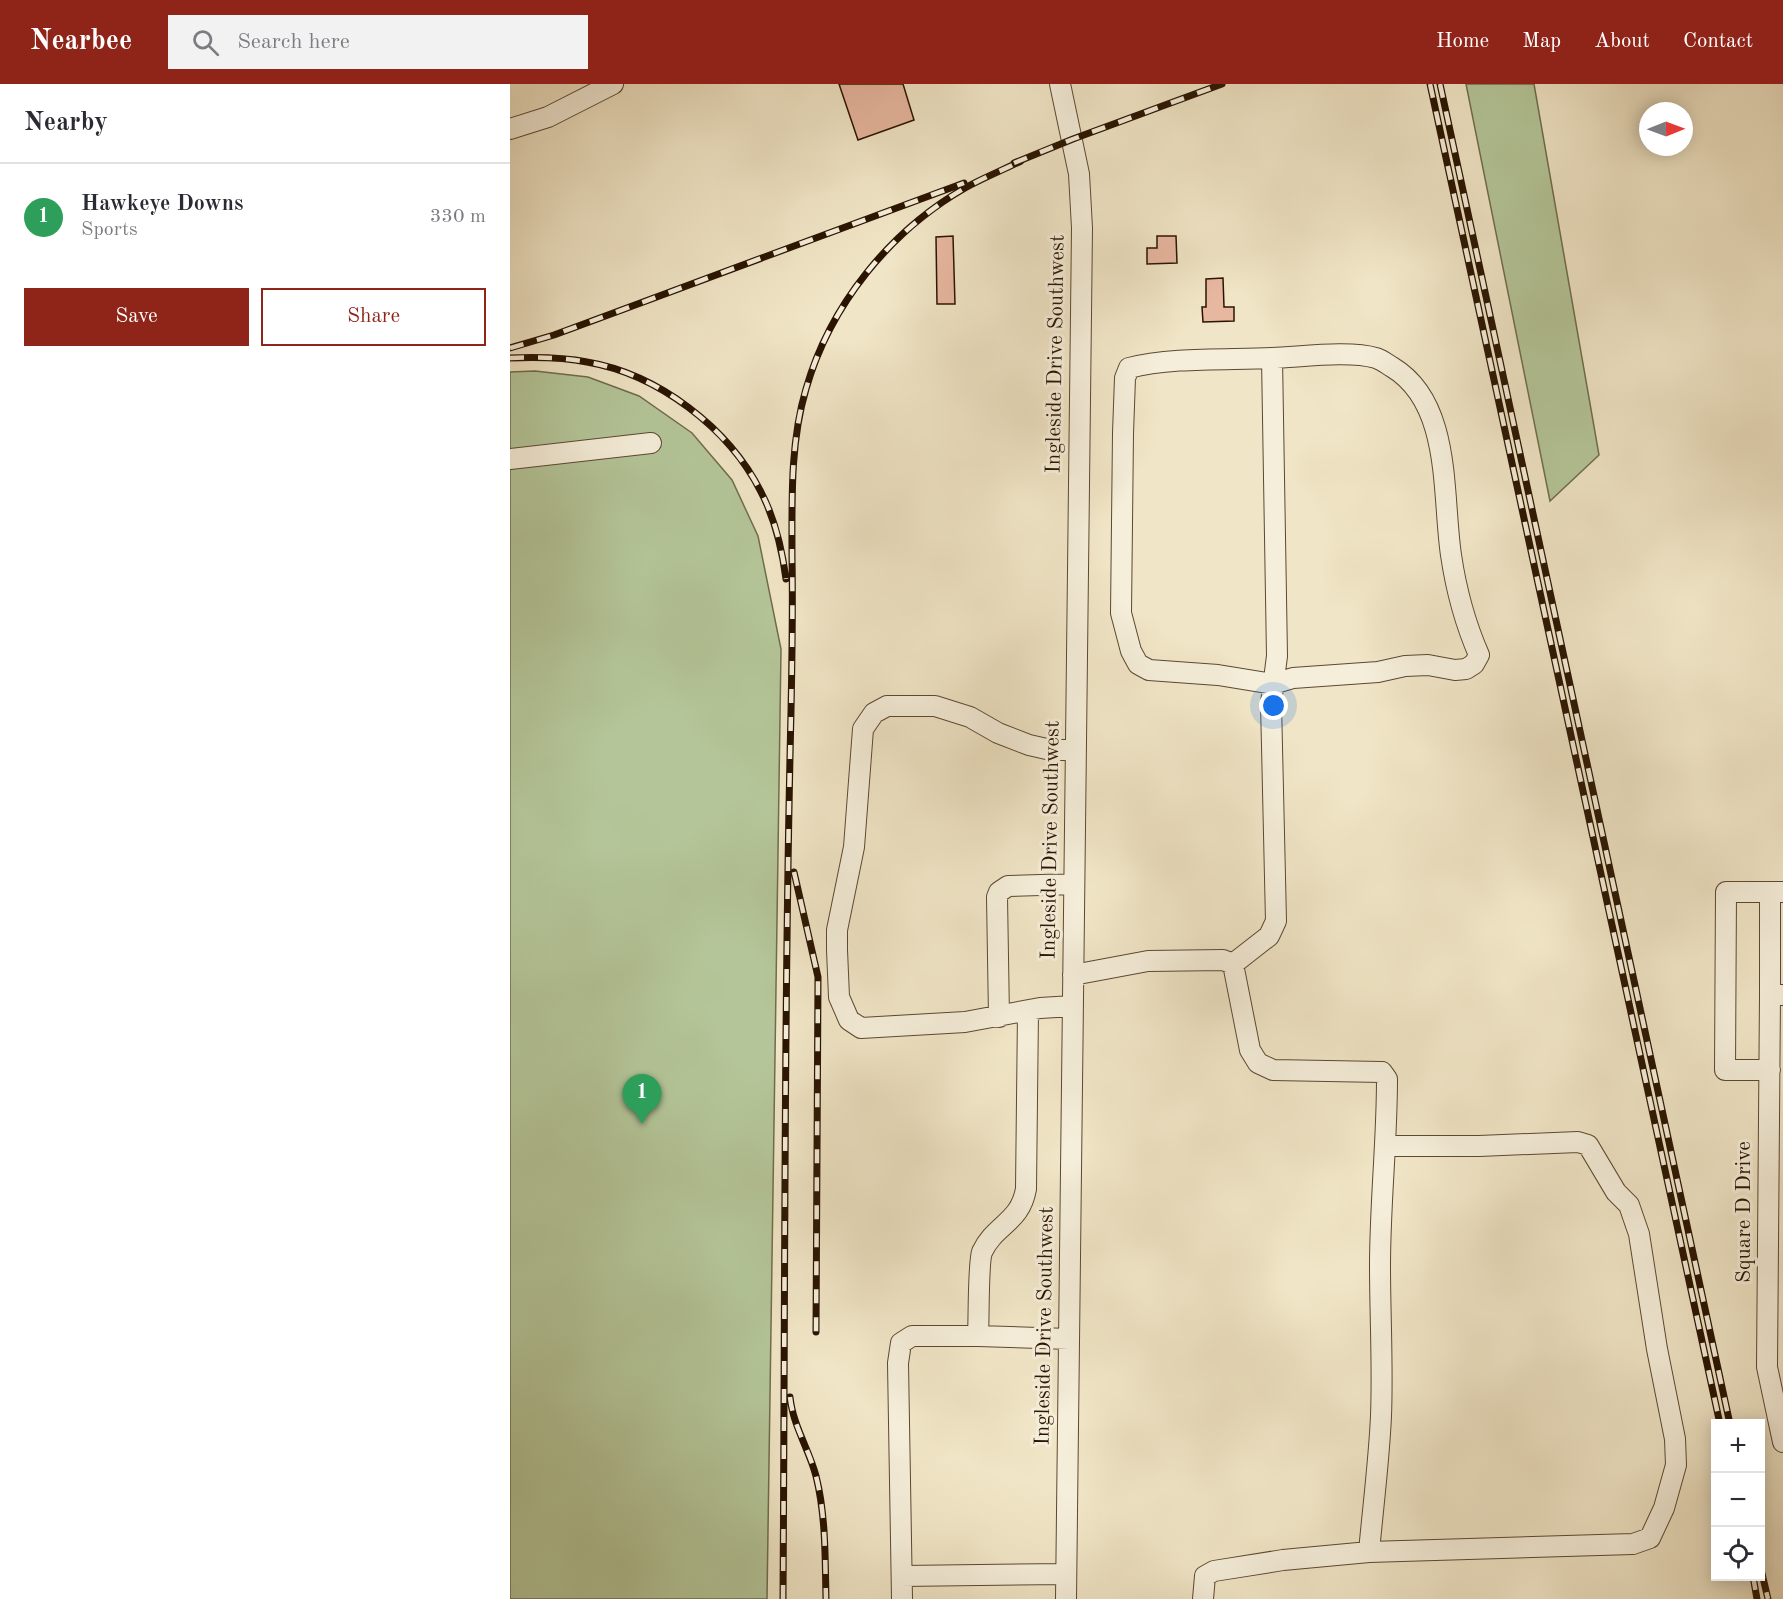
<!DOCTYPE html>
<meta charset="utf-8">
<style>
body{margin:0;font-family:"Old Standard TT",serif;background:#f2f2f3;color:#2b2b33}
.controls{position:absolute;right:18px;bottom:18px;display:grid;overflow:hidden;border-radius:0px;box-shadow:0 3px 15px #0003}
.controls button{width:54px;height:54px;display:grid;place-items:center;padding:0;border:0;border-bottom:2px solid #e1e1e2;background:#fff;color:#2b2b33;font:30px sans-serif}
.compass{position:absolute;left:1129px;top:18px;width:54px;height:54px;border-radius:50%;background:#fff;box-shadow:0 3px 15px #0003;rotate:89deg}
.you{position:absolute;left:764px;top:622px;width:21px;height:21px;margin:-15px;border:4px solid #fff;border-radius:50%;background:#1a73e8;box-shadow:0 0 0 9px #1a73e833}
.badge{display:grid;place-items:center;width:39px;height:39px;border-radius:50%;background:#8f2418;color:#fff;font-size:20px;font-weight:700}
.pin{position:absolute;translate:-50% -50px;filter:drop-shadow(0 2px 3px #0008)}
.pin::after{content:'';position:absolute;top:32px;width:21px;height:18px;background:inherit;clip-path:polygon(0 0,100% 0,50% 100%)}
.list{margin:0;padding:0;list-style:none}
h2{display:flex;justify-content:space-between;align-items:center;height:78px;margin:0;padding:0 24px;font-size:26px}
h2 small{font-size:20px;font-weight:400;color:#7c7c81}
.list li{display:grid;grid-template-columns:39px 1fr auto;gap:18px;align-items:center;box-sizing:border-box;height:108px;padding:0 24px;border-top:2px solid #e1e1e2}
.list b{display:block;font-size:22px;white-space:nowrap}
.list p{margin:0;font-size:20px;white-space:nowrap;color:#7c7c81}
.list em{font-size:20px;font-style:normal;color:#7c7c81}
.actions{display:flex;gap:12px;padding:18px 24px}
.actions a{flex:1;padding:14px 0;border:2px solid #8f2418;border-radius:0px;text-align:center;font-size:21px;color:#8f2418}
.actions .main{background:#8f2418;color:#fff}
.icon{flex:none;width:33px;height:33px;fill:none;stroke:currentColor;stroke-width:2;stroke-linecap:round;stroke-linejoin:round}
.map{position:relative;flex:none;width:1273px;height:1515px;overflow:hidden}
header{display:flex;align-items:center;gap:36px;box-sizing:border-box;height:84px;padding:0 30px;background:#8f2418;color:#fff}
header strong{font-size:28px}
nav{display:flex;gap:33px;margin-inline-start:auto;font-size:21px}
.search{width:420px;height:54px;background:#f2f2f3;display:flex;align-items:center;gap:15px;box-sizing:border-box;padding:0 21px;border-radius:0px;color:#7c7c81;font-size:22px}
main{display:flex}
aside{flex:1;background:#fff}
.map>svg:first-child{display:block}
</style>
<header>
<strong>Nearbee</strong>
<div class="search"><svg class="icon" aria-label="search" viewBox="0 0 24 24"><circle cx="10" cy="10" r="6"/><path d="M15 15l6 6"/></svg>Search here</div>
<nav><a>Home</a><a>Map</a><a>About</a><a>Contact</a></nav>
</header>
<main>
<aside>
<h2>Nearby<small></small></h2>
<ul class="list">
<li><span class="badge" style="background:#2e9e5b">1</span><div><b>Hawkeye Downs</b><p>Sports</p></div><em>330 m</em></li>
</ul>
<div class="actions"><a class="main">Save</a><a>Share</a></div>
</aside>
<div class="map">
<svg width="1273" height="1515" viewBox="0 0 1273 1515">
<rect width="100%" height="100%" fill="#f0e5c6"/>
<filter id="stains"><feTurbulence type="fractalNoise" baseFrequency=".00333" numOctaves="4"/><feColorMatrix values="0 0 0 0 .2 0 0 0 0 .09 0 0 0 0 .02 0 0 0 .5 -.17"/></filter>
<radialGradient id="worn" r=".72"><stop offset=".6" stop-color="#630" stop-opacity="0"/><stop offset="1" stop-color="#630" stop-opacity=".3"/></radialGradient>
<path fill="#b4c699" stroke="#6f6d4d" stroke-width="1.5" d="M956 0H1024L1089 371 1040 417Z
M25 287 78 293 129 312 182 349 222 396 248 452 271 565 257 1515H0V288Z"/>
<path fill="#e8b7a0" stroke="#2a1401" stroke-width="1.5" d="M329 0H393L404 36 348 56Z
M443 152 445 220H427L426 153Z
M647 152H666L667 179 637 180V164H647Z
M713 194 714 223H724V237L693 238 692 223H696V195Z"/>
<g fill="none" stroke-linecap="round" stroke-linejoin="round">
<defs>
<path id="minor" d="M550 0 569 90 572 144 556 1515
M0 45 38 33 103 0
M0 375 141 359
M1260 808V911
M723 880 759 852 766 837 761 619 767 572 762 274C791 273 839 266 866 274 872 276 877 280 882 283 942 319 932 410 941 471 946 505 955 539 969 571L964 580 956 585 945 586 918 581 895 582 868 588 783 594 763 600 708 591 639 586 628 580 621 567 611 529 613 349 615 294 619 284C659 273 719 276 762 274
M723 880 740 966 748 979 763 986 872 988 877 995C877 1058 870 1119 870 1182 870 1232 873 1282 871 1332 869 1377 863 1423 859 1468
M563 891 638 877 713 876 723 880
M1273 911H1260L1257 1283 1273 1358
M563 922 530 924 455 938 351 944 339 936 329 913 327 866V846L344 763 353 645 364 629 377 622H425L460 633 488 649 519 661 541 666H566
M518 927 516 1105C510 1139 485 1140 472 1168 468 1179 469 1236 468 1252L559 1255
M489 933 487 813 489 808 498 802 564 800
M1260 986H1215L1216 808H1273
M392 1492 556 1490
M392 1515 388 1279 391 1259 402 1252H468
M693 1515 695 1492 704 1487 773 1476 859 1468 1123 1460 1140 1454 1154 1424 1166 1381 1165 1355 1147 1265 1129 1150 1119 1121 1106 1108 1078 1061 1068 1058 969 1062H876"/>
</defs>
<use href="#minor" stroke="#5c4832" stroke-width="22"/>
<use href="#minor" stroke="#f5eeda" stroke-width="20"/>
<defs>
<path id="rail" d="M920 0 1210 1340
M930 0 1220 1340
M504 79 563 55 712 0
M0 264 44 251 454 99
M0 274C26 273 52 273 77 278 148 290 219 344 251 408 265 435 272 465 276 495
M284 788 308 893 306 1248
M280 1313C283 1342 299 1365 306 1392 316 1432 315 1474 316 1515
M1250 1481 1258 1515
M1243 1492 1247 1515
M273 1515C275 1219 274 923 281 628 282 576 283 525 282 473 282 417 280 359 296 305 320 221 380 147 455 104 473 94 493 86 511 77"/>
</defs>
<use href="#rail" stroke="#2a1401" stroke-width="7"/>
<use href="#rail" stroke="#f5eeda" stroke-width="4.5" stroke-dasharray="14" stroke-linecap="butt"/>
</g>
<g text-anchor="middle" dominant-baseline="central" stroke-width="6" stroke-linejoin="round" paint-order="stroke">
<g font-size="21" fill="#2a1401" stroke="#f5eeda">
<text transform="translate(546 270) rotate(-89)">Ingleside Drive Southwest</text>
<text transform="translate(541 756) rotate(-89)">Ingleside Drive Southwest</text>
<text transform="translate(1234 1128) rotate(-90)">Square D Drive</text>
<text transform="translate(535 1242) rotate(-89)">Ingleside Drive Southwest</text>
</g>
</g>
<rect width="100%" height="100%" filter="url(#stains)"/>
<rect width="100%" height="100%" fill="url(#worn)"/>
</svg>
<div class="controls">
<button>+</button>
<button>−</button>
<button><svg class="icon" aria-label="locate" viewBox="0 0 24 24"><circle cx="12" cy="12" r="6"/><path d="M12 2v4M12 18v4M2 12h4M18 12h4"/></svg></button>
</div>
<svg class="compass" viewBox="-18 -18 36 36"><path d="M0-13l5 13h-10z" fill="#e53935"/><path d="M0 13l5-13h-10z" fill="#7c7c81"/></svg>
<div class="you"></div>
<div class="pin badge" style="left:132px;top:1040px;background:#2e9e5b">1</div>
</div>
</main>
